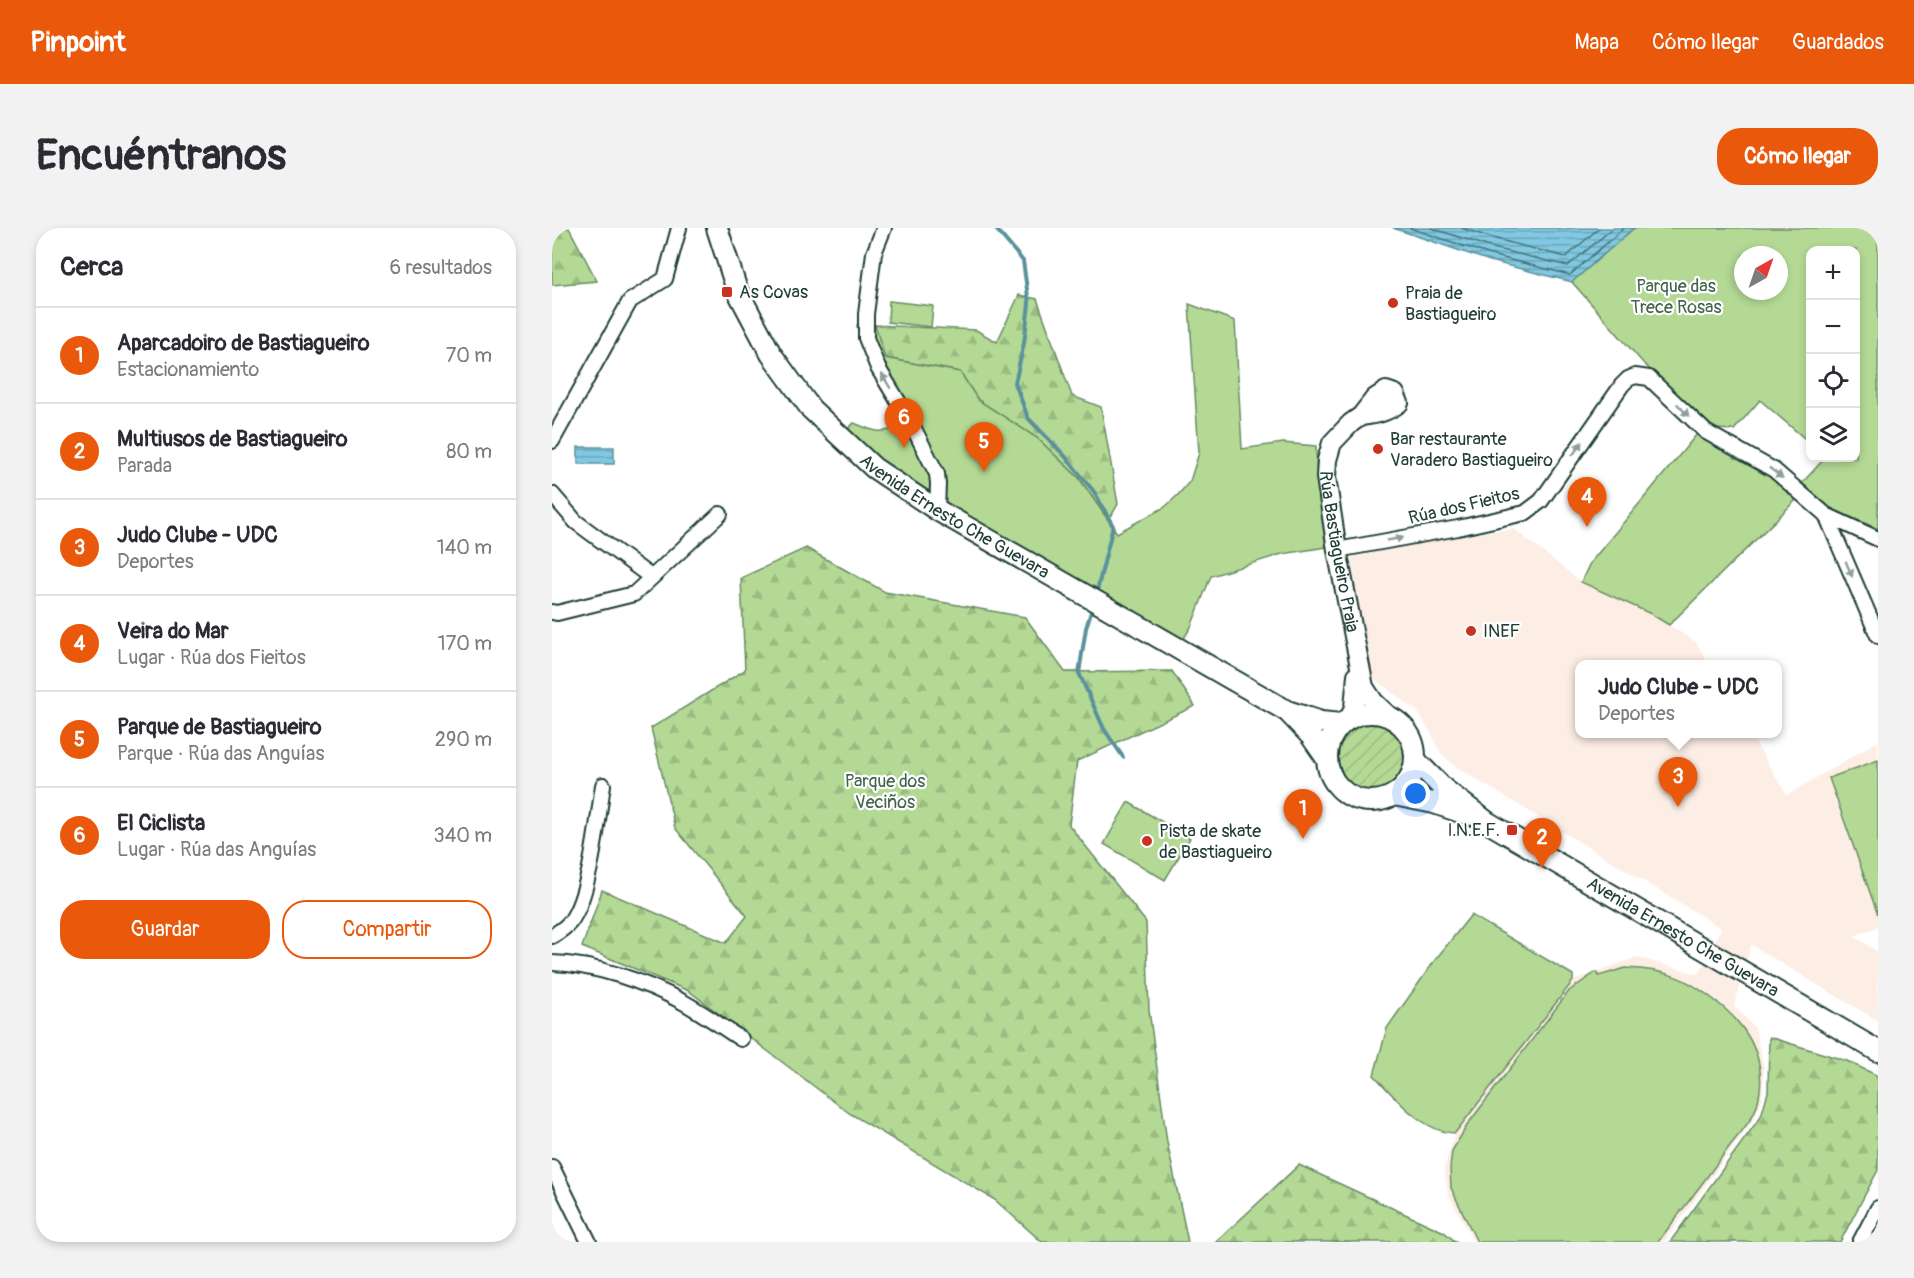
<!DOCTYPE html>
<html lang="es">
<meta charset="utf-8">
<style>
body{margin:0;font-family:Pangolin,sans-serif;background:#f2f2f3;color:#2b2b33}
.controls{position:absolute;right:18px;top:18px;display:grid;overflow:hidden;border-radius:12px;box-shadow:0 3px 9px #0003}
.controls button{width:54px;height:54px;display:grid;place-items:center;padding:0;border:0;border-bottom:2px solid #e1e1e2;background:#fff;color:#2b2b33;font:30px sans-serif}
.compass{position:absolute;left:1182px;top:18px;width:54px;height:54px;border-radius:50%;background:#fff;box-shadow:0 3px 9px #0003;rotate:40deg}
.you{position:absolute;left:864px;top:566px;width:21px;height:21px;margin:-15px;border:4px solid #fff;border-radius:50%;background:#1a73e8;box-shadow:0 0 0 9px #1a73e833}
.badge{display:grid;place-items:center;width:39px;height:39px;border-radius:50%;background:#ea580c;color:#fff;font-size:20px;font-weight:700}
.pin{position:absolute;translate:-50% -50px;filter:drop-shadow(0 2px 3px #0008)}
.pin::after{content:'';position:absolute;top:32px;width:21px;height:18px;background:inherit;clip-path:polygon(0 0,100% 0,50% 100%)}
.popup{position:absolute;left:1023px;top:432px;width:207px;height:78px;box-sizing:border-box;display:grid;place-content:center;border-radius:12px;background:#fff;filter:drop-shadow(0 2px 4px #0005);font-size:20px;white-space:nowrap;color:#7c7c81}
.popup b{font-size:22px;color:#2b2b33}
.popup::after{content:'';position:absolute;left:50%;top:100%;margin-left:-12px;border:12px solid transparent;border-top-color:#fff}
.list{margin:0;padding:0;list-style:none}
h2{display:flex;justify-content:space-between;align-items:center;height:78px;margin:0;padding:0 24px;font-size:26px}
h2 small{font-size:20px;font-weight:400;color:#7c7c81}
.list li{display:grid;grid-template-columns:39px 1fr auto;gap:18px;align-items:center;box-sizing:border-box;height:96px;padding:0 24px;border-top:2px solid #e1e1e2}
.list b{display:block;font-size:22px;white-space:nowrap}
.list p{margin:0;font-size:20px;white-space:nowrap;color:#7c7c81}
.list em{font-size:20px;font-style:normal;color:#7c7c81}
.actions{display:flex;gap:12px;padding:18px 24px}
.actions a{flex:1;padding:14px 0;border:2px solid #ea580c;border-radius:24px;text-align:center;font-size:21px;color:#ea580c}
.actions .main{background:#ea580c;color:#fff}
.icon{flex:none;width:33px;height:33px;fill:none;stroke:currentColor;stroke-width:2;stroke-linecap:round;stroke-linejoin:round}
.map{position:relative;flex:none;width:1326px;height:1014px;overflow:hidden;border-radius:24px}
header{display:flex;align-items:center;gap:36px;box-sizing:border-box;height:84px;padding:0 30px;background:#ea580c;color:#fff}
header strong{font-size:28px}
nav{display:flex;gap:33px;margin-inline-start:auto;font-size:21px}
.intro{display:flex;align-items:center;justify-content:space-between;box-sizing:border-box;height:144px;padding:0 36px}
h1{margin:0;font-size:42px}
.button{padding:15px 27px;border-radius:24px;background:#ea580c;color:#fff;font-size:21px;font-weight:700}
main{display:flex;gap:36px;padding:0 36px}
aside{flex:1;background:#fff;border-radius:24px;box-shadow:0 3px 9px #0003}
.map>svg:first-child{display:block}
</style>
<header>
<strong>Pinpoint</strong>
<nav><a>Mapa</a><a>Cómo llegar</a><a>Guardados</a></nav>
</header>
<div class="intro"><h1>Encuéntranos</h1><a class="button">Cómo llegar</a></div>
<main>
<aside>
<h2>Cerca<small>6 resultados</small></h2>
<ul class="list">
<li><span class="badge">1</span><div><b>Aparcadoiro de Bastiagueiro</b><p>Estacionamiento</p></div><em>70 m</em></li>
<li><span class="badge">2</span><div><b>Multiusos de Bastiagueiro</b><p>Parada</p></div><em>80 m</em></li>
<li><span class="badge">3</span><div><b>Judo Clube - UDC</b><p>Deportes</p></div><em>140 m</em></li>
<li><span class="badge">4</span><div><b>Veira do Mar</b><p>Lugar · Rúa dos Fieitos</p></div><em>170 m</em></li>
<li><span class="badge">5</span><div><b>Parque de Bastiagueiro</b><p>Parque · Rúa das Anguías</p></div><em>290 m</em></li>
<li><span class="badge">6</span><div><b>El Ciclista</b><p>Lugar · Rúa das Anguías</p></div><em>340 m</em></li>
</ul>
<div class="actions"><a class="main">Guardar</a><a>Compartir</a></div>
</aside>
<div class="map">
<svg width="1326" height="1014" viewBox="0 0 1326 1014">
<defs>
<pattern id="forest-firs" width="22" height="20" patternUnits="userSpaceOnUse" patternTransform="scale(1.5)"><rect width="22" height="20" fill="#b3d995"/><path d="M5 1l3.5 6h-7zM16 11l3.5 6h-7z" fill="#9abb81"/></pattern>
<pattern id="garden-furrows" width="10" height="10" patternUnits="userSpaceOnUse" patternTransform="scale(1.5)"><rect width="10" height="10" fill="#b3d995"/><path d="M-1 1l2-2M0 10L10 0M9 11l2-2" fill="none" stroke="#9abb81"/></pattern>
<pattern id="water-rules" width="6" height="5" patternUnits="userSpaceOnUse" patternTransform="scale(1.5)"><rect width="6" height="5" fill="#81c9e2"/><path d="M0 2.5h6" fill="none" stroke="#69a4b8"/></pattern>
</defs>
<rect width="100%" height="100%" fill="#fff"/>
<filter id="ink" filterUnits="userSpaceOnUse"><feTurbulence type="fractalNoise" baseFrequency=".0167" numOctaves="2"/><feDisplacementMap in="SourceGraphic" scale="12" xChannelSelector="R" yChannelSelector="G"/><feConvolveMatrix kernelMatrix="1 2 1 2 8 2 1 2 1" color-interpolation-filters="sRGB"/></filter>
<g filter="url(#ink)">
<path fill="#fdeee5" d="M962 301 1029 354 1099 386 1144 414 1157 436H1027V506H1198L1235 567 1326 513V699L1302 708 1326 724V793L1199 717 1182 778 1203 800 1212 840 1210 872 1201 892 1112 1014H922L896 966 892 941 903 905 1021 753 1084 729 1147 746 1169 700 901 537 888 524 879 505 865 483 822 451 815 428 798 330 903 307Z"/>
<path fill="url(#forest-firs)" stroke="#698b64" stroke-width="1.5" d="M0 0H17L45 53 0 57Z
M467 67 485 71 520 168 549 179 566 276 557 292 527 250 485 210 426 172 408 144 333 130 323 97 424 102 445 114Z
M254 320 333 364 473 389 513 444 620 443 643 478 525 533 517 597 594 694 597 782 615 914 636 1014H490L443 972 297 885 137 763 30 719 50 662 174 715 195 688 123 600 99 500 193 442 189 350Z
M1217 809 1295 833 1326 848V942L1288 1014H1118L1209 888 1216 864Z
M747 937 892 1004 904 1014H664Z"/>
<path fill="#b3d995" stroke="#698b64" stroke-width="1.5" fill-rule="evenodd" d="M1082 0H1326V301L1280 281 1250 255 1273 230H1304V22H1258V215L1208 172 1182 202 1163 201 1092 136 1020 54ZM1191 27H1227V63H1191Z
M337 73 381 78 379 99 336 94Z
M637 76 683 93 690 221 731 215 764 218 765 252 774 319 730 326 659 348 639 399 629 415 391 276 334 239 293 204 302 195C325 205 328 206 351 198L309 119 305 97H323L333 130 408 144 426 172 485 210 527 250 565 305 613 279 626 267 638 253 647 225Z
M1145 206 1201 236 1246 270 1117 397 1099 386 1029 354 1038 335Z
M1326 532V687L1277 550Z
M576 574 638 610 613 652 552 616Z
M919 687 1021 747V753L903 905C872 905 842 869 822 847L835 800 883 732Z
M1073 740C1117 741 1139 752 1172 780 1201 805 1216 839 1205 877 1201 892 1186 907 1177 919 1154 951 1130 982 1106 1014H925L899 960 898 940 900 923 916 896 1017 763 1044 744 1047 748Z"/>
<path fill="url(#garden-furrows)" stroke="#698b64" stroke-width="1.5" d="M782 528a37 37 0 1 1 74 0a37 37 0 1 1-74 0Z"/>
<path fill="url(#water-rules)" stroke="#5a919c" stroke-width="1.5" d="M841 0H1082L1020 54 938 33Z
M26 219H62V236H26Z"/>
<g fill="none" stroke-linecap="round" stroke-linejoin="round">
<path stroke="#46757a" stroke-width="1.5" d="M858 0 939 27 1018 47 1072 0
M879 0 941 20 1016 38 1061 0
M909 0 944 11 1014 29 1047 0"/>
<path stroke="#5a919c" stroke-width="4" d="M443 0 471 33 477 76 472 115 463 155 476 190 513 228 543 265 561 298 544 367
M541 377 534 400 527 445 552 501 571 529"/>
<defs>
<path id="minor" d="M332 0 322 25 314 86V110L326 140 358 193 385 246 386 256 385 282
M0 213 78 73 113 51 127 0
M0 266 24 294 99 349
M1274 287 1326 408
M785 322 906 300 973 285 989 273 1070 157 1076 151 1083 148 1097 150 1154 204 1222 242 1274 287 1326 311
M0 384 5 385 82 366 168 286
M0 708C7 704 13 700 18 694 38 669 46 590 51 557
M0 735C43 736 94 754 131 774 151 785 170 799 189 811
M0 939 37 1014
M1308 1014 1326 980"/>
<g id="tertiary">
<path id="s1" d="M809 188C824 186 835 184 847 175L843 166 834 163 823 170 809 188 799 195 780 215 775 232 774 249 785 322 812 459 822 474 837 488"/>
<path d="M798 490 802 479 805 447"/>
</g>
<g id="secondary">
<path id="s2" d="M165 0 185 62 219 126 259 181 322 240 385 282 735 483 769 494 789 496"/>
<path d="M737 485 759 508 775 531"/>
<circle cx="819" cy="529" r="44"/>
<path id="s3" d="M864 533 892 561 935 594 1326 823"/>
<path d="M842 567 882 575 917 587"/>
</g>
</defs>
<use href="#minor" stroke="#1f3d34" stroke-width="18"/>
<use href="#tertiary" stroke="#1f3d34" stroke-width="22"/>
<use href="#secondary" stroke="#1f3d34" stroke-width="24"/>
<use href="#minor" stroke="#fff" stroke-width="14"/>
<use href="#tertiary" stroke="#fff" stroke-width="18"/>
<use href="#secondary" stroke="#fff" stroke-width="20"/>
</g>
<defs><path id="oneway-solid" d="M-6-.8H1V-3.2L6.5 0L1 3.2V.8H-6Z" transform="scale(1.5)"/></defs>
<g fill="#8f9e9a">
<use href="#oneway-solid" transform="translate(334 153) rotate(-121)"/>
<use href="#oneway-solid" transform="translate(1131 182) rotate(46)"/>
<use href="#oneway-solid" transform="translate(1025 221) rotate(-55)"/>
<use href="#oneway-solid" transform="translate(1224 245) rotate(38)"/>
<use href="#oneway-solid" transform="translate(843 311) rotate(-10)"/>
<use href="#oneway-solid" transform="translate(1297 341) rotate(67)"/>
</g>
</g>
<g fill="#c8321e" stroke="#fff" stroke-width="2">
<rect x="169" y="58" width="12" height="12" rx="3"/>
<circle cx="841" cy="75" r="6"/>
<circle cx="826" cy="221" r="6"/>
<circle cx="919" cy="403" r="6"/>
<rect x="954" y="596" width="12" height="12" rx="3"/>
<circle cx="595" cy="613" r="6"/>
</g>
<g text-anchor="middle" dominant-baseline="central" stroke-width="4.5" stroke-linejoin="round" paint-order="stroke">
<g font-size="18" fill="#44644c" stroke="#fff">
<text x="1124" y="58">Parque das<tspan x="1124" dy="21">Trece Rosas</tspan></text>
<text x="333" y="553">Parque dos<tspan x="333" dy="21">Veciños</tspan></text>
</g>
<g font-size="18" fill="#1f3d34" stroke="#fff" text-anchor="start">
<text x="187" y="64">As Covas</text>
<text x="853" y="65">Praia de<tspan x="853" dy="21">Bastiagueiro</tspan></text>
<text x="838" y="211">Bar restaurante<tspan x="838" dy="21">Varadero Bastiagueiro</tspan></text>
<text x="931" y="403">INEF</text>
<text x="948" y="602" text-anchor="end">I.N.E.F.</text>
<text x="607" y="603">Pista de skate<tspan x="607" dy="21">de Bastiagueiro</tspan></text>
</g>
<g font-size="18" fill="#1f3d34" stroke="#fff">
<text transform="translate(912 278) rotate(-13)">Rúa dos Fieitos</text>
<text stroke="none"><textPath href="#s2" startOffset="386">Avenida Ernesto Che Guevara</textPath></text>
<text stroke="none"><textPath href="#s1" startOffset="246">Rúa Bastiagueiro Praia</textPath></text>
<text stroke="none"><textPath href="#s3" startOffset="321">Avenida Ernesto Che Guevara</textPath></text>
</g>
</g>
</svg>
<div class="controls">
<button>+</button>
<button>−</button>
<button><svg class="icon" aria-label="locate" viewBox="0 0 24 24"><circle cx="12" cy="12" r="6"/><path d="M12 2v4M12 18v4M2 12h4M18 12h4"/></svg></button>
<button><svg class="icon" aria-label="layers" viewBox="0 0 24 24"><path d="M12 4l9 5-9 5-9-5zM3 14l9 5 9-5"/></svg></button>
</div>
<svg class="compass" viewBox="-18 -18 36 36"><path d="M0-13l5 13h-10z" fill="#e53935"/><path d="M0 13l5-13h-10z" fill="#7c7c81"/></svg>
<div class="you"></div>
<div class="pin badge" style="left:751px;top:611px">1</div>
<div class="pin badge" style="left:990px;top:640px">2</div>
<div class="pin badge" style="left:1126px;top:579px">3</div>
<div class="popup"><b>Judo Clube - UDC</b>Deportes</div>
<div class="pin badge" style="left:1035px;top:299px">4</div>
<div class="pin badge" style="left:432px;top:244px">5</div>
<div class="pin badge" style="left:352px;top:220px">6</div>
</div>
</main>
